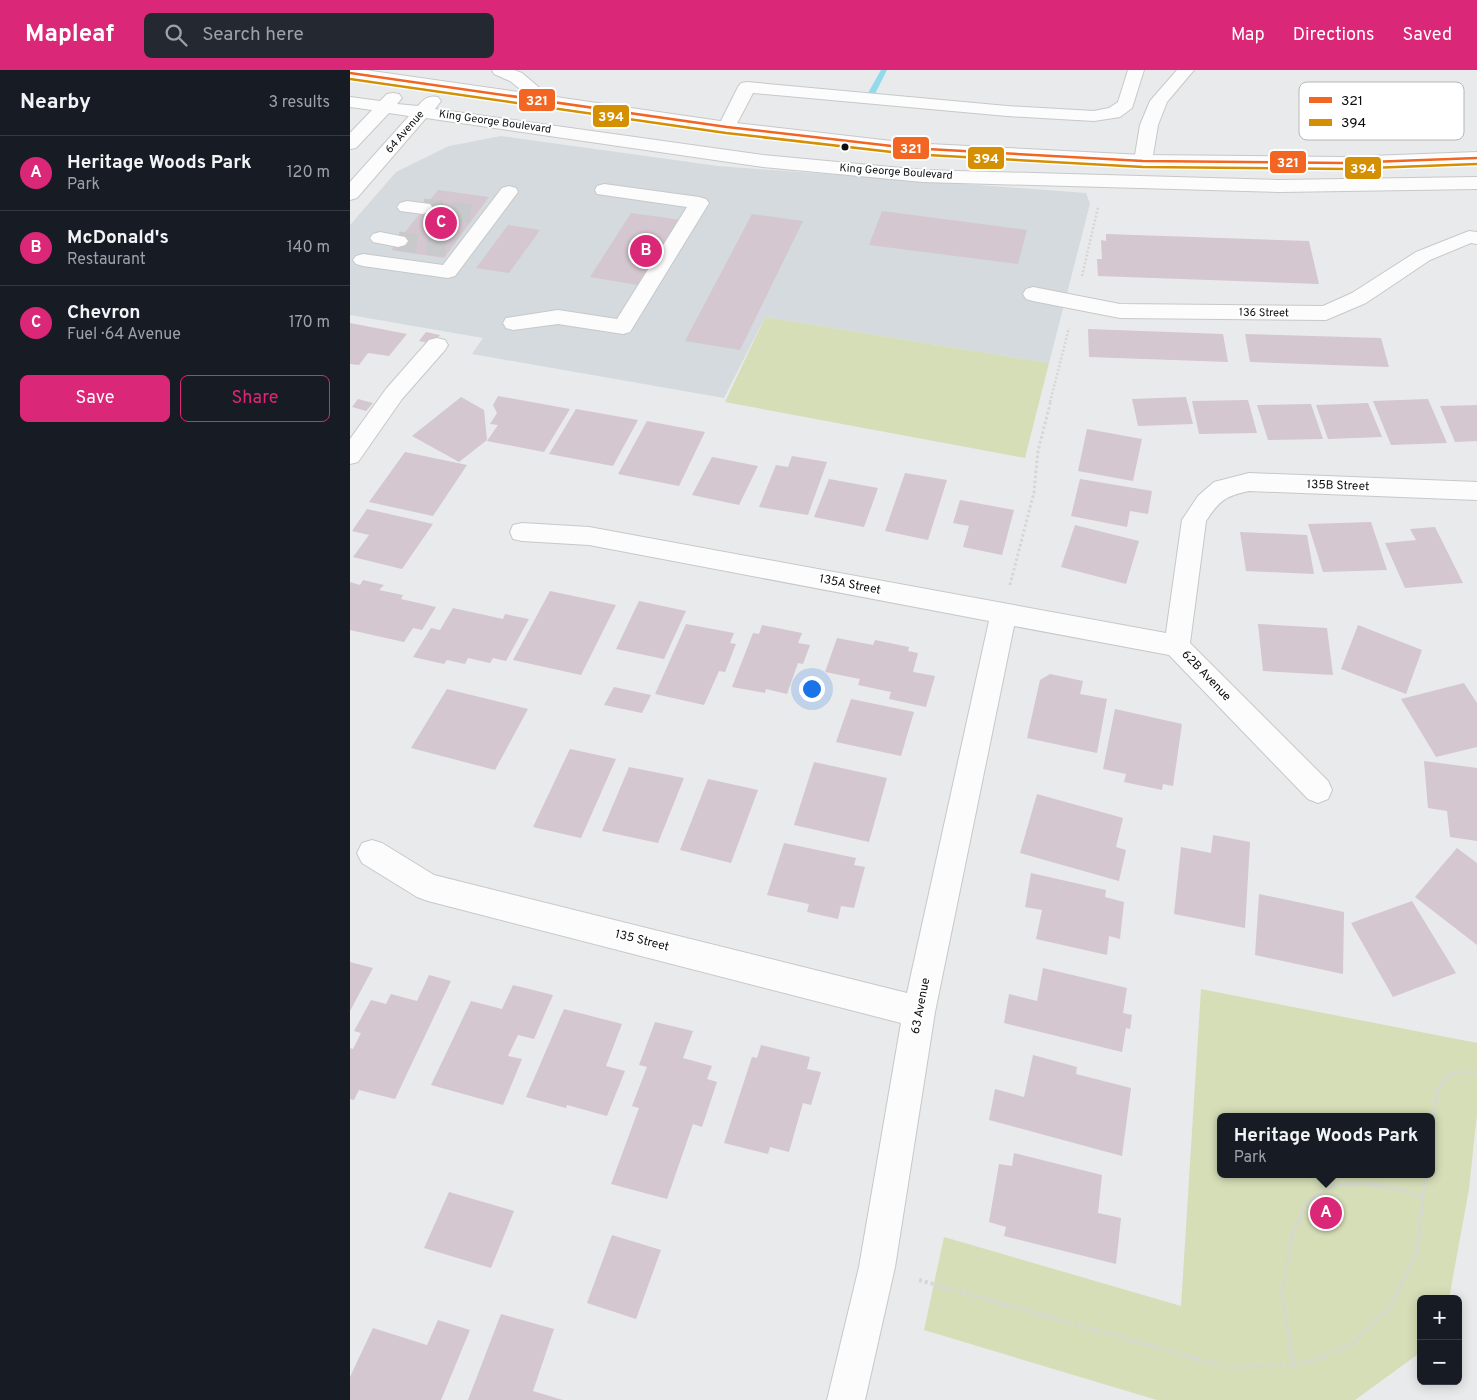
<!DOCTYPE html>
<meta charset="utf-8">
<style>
body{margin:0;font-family:Overpass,sans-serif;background:#242831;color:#f1f3f6}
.controls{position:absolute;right:15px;bottom:15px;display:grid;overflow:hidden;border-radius:8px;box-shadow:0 2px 12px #0003}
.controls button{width:45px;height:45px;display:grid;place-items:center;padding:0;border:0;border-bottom:1px solid #363941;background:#171b24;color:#f1f3f6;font:25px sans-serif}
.you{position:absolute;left:461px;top:618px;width:18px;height:18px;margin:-12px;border:4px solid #fff;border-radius:50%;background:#1a73e8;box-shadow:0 0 0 8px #1a73e833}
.badge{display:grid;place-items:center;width:32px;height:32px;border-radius:50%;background:#db2777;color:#fff;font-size:16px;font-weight:700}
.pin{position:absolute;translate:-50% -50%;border:2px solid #fff;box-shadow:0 1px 5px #0006}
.popup{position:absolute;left:867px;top:1043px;width:218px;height:65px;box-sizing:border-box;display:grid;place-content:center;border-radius:8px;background:#171b24;filter:drop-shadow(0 1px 4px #0005);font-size:16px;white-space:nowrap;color:#9ea1a6}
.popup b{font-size:19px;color:#f1f3f6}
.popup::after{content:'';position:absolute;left:50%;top:100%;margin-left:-10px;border:10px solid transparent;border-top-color:#171b24}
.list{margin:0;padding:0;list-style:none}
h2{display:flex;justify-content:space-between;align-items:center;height:65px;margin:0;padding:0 20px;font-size:21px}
h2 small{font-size:16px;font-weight:400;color:#9ea1a6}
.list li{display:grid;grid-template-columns:32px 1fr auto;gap:15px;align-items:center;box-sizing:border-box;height:75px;padding:0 20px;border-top:1px solid #363941}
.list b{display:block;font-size:19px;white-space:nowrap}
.list p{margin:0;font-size:16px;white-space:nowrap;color:#9ea1a6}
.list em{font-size:16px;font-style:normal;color:#9ea1a6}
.actions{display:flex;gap:10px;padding:15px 20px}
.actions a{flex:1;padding:11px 0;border:1px solid #db2777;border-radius:8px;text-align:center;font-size:18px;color:#db2777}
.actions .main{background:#db2777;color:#fff}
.icon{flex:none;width:28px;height:28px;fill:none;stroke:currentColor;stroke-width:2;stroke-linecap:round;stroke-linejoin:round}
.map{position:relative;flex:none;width:1127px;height:1330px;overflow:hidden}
header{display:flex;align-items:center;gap:30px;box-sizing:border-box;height:70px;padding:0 25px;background:#db2777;color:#fff}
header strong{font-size:24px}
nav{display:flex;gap:28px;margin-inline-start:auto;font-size:18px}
.search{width:350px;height:45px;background:#242831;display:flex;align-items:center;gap:12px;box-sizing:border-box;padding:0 18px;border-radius:8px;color:#9ea1a6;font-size:19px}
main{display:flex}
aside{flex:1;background:#171b24}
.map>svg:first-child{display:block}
</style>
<header>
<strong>Mapleaf</strong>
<div class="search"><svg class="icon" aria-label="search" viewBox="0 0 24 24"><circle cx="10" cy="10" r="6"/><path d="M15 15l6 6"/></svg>Search here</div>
<nav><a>Map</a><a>Directions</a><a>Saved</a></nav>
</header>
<main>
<aside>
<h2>Nearby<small>3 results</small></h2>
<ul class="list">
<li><span class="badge">A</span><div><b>Heritage Woods Park</b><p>Park</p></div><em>120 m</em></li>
<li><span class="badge">B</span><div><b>McDonald's</b><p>Restaurant</p></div><em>140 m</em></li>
<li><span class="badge">C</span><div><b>Chevron</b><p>Fuel · 64 Avenue</p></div><em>170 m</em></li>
</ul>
<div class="actions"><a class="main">Save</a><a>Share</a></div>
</aside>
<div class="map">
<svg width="1127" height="1330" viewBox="0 0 1127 1330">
<rect width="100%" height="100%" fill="#e9eaeb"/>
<path fill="#d4dade" d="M151 66 368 96 736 123 740 134 699 293 415 247 374 328 122 284 133 268 0 245V155L46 102 99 76Z"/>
<path fill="#d6deb8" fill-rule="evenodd" d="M415 247 699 293 675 388 375 332Z
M851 919 1127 973V1044L1119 1119 1099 1229H1071V1282L1005 1330H807L574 1260 594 1167 831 1236ZM871 1047H1081V1104H871Z"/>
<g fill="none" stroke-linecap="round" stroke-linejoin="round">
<path fill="#92d9ea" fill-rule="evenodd" d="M531 0H537L521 32H515L514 30Z"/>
</g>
<path fill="#d4c7d0" d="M88 120 139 127 94 188 41 180Z
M532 141 677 160 668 194 519 175Z
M281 143 332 150 293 216 240 207Z
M402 144 453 151 390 280 335 271Z
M158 155 190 160 159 203 126 198Z
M756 164 959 171 969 214 748 206 747 189H752L751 170 756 171Z
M0 253 57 264 39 286 18 283 9 295 0 294Z
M738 259 873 264 878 292 739 287Z
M76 262 90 265 83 274 69 271Z
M895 264 1031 268 1039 297 900 292Z
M148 326 220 339 194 382 137 371 148 355 140 354 147 343 143 335Z
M111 327 134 340 137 370 109 392 62 366Z
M836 327 843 354 788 356 782 329Z
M8 329 23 333 16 341 2 337Z
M1078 329 1097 373 1041 375 1023 331Z
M898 330 907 363 849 364 842 331Z
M1018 333 1032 367 978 369 966 335Z
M961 334 973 369 918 370 907 335Z
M1127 335V371L1105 372 1090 336Z
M226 339 288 350 263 396 199 384Z
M297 351 355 362 329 416 268 404Z
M737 359 792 369 783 411 728 401Z
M55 382 117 395 83 446 19 432Z
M442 386 477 392 458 445 409 437 426 395 438 397Z
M362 387 408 396 389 435 342 425Z
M555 403 597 410 578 470 535 461Z
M479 409 528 418 514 457 464 447Z
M730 409 802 421 798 444 780 441 777 457 721 446Z
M610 430 664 440 652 485 613 477 619 456 603 453Z
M17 439 83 454 52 499 3 487 19 465 2 461Z
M1021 452 1037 500 973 502 958 454Z
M725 455 789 471 776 514 711 497Z
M1085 457 1113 513 1055 518 1035 473 1066 470 1060 459Z
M890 462 957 465 964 504 896 501Z
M13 510 34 515 29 520 53 525 51 529 86 537 72 560 63 558 54 572 0 560V512L10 515Z
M200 521 266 535 231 605 163 590Z
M289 531 336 541 314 589 266 579Z
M103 538 153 549 155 544 179 549 156 591 143 588 140 593 118 588 115 594 97 590 94 594 63 587 81 558 90 560Z
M336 554 384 563 380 573 386 574 375 602 369 601 354 635 305 624Z
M908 554 977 558 983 605 913 601Z
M412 555 452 563 448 573 460 575 453 594 448 593 437 624 416 619 415 623 382 617 403 563 409 564Z
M1008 555 1072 580 1056 624 991 599Z
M487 568 523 575 525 570 559 577 558 581 568 583 563 602 585 606 576 637 539 629 541 622 508 615 510 609 475 602Z
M700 604 733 611 730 624 757 629 747 683 677 668 690 610Z
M1114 613 1127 633V677L1086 687 1051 629Z
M264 617 301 625 292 643 254 635Z
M97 619 178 639 145 700 61 678Z
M501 629 564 642 551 686 486 672Z
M765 639 832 654 823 716 813 714 812 720 774 712 776 704 753 699Z
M220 679 266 689 231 768 183 757Z
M1074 691 1127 698V771L1100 767 1097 741 1078 738Z
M464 692 537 708 519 772 444 755Z
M279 697 334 708 308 773 252 761Z
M358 709 408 720 381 793 330 780Z
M687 724 773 748 766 777 776 780 769 811 670 783Z
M863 765 900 772 895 858 824 844 831 777 861 783Z
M434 773 506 788 504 795 515 797 504 838 491 836 488 849 457 842 459 834 417 825Z
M1107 778 1127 793V875L1065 827Z
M681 803 756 820 755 827 774 832 770 869 759 866 757 885 686 869 692 840 675 837Z
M909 824 994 842 993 904 905 885Z
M1062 831 1106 903 1043 927 1001 853Z
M0 892 23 898 0 941Z
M693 898 777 918 773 943 782 945 780 959 776 958 772 982 654 953 659 924 687 931Z
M79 905 101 911 45 1029 9 1020 4 1030 0 1029V978L3 979 11 963 4 961 21 930 36 934 41 924 67 931Z
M163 915 203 925 184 969 168 965 158 986 172 989 153 1035 81 1015 121 931 152 939Z
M214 939 272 954 256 996 275 1001 257 1046 217 1035 216 1038 176 1027Z
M305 952 343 961 333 988 362 996 357 1009 367 1012 352 1057 343 1054 317 1129 261 1114 289 1038 282 1036 297 997 289 995Z
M411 975 460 987 457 999 471 1002 461 1035 453 1033 439 1082 420 1077 418 1084 374 1073 402 987 407 988Z
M683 985 727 997 726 1004 781 1018 772 1086 639 1050 645 1019 674 1027Z
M664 1083 752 1105 748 1143 771 1148 766 1194 654 1166 656 1157 639 1152 649 1094 662 1096Z
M99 1122 164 1141 141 1198 74 1178Z
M262 1165 311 1180 286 1249 237 1233Z
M151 1244 204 1259 183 1321 213 1330H118Z
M88 1250 120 1260 91 1330H0V1307L23 1258 77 1275Z"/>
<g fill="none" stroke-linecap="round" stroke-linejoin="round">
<path stroke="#c8c9ca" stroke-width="19" stroke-dasharray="19 10" stroke-linecap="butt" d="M73 138 126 144
M48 171 101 178"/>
<defs>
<path id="minor" d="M778 0H794L782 38 770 47 744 51 657 46 403 23 383 61 377 62 371 61 368 57 388 17 391 13 397 12 657 36 744 41 759 38 768 32Z
M827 0H844L817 32 808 55 802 91 800 95 793 97 786 95 784 91 790 55 800 31Z
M254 114 349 127 356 129 359 133 280 262 273 264 208 254 163 260 156 258 153 253 156 248 208 240 267 249 337 137 247 124 245 120 247 116Z
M159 116 166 118 168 122 105 206 98 208 13 196 6 194 3 190 6 186 13 184 93 195 152 118Z
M57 131 80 134 83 138 80 142 73 144 50 141 47 137 50 133Z
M1119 161 1127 162V174L1121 173 1080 190 1016 233 976 250 770 248 683 231 676 229 673 224 676 219 683 217 770 234 973 236 1002 223 1066 182Z
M30 162 55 167 58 171 55 175 48 177 23 172 20 168 23 164Z
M87 268 95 270 98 275 95 280 52 329 8 392 0 394V369L36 319 79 270Z
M899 403 1127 412V430L899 421C875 426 869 431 856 451L840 573 978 711 982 720 978 729 968 733 958 729 819 585 664 556 585 942 545 1197 515 1330H477L509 1197 551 953 78 831 67 827 12 793 7 783 12 773 22 770 32 773 84 805 557 923 639 551 239 475 172 471 163 469 160 462 163 455 172 453 239 457 816 563 832 450 848 426 864 412Z"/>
<path id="major" d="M0 0H15L175 23 160 11 144 4 142 0H164L172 3 199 26 377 52 559 73 793 85 993 87 1127 82V94L993 99 793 97 559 83 377 62 0 8Z
M43 23 49 24 52 28 47 34 68 36C74 29 78 25 88 27L91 31 85 39 413 85 573 100 929 110 1127 107V119L929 122 573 112 413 97 76 48 7 128 0 130V112L59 46 39 43 6 78 0 79V63L22 40 0 37V27L30 31 37 24Z"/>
</defs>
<use href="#minor" stroke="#c7c8c9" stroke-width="2"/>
<use href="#major" stroke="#c7c8c9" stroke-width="2"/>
<path stroke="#d5d6d7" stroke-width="2.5" stroke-dasharray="2 2" stroke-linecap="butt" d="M732 206 748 137
M700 332 719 258"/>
<path stroke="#d5d6d7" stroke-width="3" stroke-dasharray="2.5 2.5" stroke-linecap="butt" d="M660 515 684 422 688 381 701 330"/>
<path stroke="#d5d6d7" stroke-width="4" stroke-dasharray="3 3" stroke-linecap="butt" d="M1081 1063 1088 1019 1100 1003 1127 1001
M569 1210 876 1297 943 1295 963 1291 1003 1273 1042 1234 1067 1181 1076 1104
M943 1295 932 1223 943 1162 959 1130 985 1115 1018 1114 1051 1120 1073 1128"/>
<use href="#minor" fill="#fcfcfc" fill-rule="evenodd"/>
<use href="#major" fill="#fcfcfc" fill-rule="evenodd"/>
<defs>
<path id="bus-1" d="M0 3 377 57 559 78 793 91 993 93 1127 88"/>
<path id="bus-2" d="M0 9 376 63 559 84 793 97 993 99 1127 94"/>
</defs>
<use href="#bus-1" stroke="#fff" stroke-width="5"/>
<use href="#bus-2" stroke="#fff" stroke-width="5"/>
<use href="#bus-1" stroke="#f26522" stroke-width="2.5"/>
<use href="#bus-2" stroke="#d48f02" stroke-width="2.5"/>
</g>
<circle fill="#0d0e0f" stroke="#fff" stroke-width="2" cx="495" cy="77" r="4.5"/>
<g text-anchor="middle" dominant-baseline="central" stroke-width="4" stroke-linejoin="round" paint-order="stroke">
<g font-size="11" fill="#0d0e0f" stroke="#fff">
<text transform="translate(145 52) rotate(8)">King George Boulevard</text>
<text transform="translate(55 62) rotate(-49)">64 Avenue</text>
<text transform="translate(546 102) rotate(4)">King George Boulevard</text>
<text transform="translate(914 243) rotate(1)">136 Street</text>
</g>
<g font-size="12" fill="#0d0e0f" stroke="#fff">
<text transform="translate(988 416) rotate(2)">135B Street</text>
<text transform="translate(500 515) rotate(11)">135A Street</text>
<text transform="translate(856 606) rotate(46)">62B Avenue</text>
<text transform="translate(292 871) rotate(14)">135 Street</text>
<text transform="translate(571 936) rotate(-79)">63 Avenue</text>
</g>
</g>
<rect x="949" y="12" width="165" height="58" rx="8" fill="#fff" stroke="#b6b7b7" stroke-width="1"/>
<rect x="959" y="27" width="23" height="6" fill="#f26522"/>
<rect x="959" y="49" width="23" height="7" fill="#d48f02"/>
<g font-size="14" fill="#0d0e0f">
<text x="991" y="35">321</text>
<text x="991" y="57">394</text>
</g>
<g stroke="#fff" stroke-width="2">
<rect x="168" y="18" width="38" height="24" rx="5" fill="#f26522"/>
<rect x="242" y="34" width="38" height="24" rx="5" fill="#d48f02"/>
<rect x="542" y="66" width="38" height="24" rx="5" fill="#f26522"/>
<rect x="617" y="76" width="38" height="24" rx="5" fill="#d48f02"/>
<rect x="919" y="80" width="38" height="24" rx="5" fill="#f26522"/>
<rect x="994" y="86" width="38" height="24" rx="5" fill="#d48f02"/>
</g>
<g font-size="14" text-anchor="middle" font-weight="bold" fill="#fff">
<text x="187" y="35">321</text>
<text x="261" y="51">394</text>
<text x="561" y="83">321</text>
<text x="636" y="93">394</text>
<text x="938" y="97">321</text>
<text x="1013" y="103">394</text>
</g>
</svg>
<div class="controls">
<button>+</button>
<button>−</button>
</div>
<div class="you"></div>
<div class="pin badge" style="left:976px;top:1143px">A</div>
<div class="popup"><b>Heritage Woods Park</b>Park</div>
<div class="pin badge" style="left:296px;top:181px">B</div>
<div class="pin badge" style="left:91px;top:153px">C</div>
</div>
</main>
